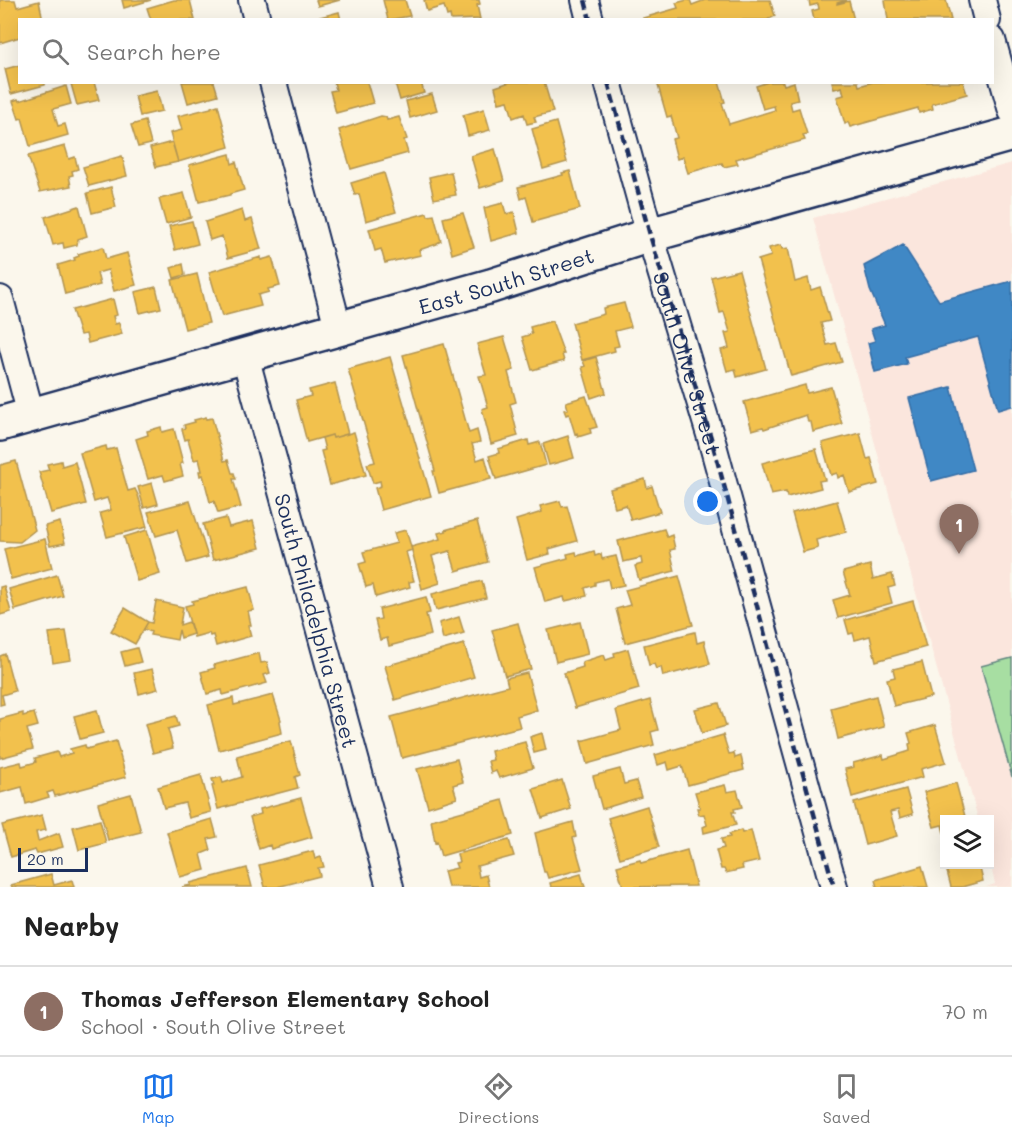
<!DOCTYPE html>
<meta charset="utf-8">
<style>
body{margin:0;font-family:Mali,sans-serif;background:#f6f6f6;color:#222}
.controls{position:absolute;right:18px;bottom:18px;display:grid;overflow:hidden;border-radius:0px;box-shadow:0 6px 24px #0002}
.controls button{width:54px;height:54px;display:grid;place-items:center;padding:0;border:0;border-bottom:2px solid #e0e0e0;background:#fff;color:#222;font:30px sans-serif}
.scale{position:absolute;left:18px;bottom:15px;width:70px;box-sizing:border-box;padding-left:6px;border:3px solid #1b2f5e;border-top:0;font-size:16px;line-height:21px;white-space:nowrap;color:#1b2f5e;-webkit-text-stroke:4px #fbf7ec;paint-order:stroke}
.you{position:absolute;left:708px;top:502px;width:21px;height:21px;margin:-15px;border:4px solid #fff;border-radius:50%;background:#1a73e8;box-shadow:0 0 0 9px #1a73e833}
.badge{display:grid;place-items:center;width:39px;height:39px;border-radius:50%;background:#1a73e8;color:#fff;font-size:20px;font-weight:700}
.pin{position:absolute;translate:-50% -50px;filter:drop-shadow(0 2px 3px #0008)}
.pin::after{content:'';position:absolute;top:32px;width:21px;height:18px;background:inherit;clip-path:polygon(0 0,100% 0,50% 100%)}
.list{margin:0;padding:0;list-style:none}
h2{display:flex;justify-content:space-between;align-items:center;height:78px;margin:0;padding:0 24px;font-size:26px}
h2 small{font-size:20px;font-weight:400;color:#767676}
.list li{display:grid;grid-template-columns:39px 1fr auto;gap:18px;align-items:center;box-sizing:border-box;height:90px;padding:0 24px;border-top:2px solid #e0e0e0}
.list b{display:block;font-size:22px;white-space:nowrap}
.list p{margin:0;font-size:20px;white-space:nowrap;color:#767676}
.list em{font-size:20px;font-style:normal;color:#767676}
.icon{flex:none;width:33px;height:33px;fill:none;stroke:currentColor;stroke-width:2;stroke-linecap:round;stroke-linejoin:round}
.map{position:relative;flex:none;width:1012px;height:887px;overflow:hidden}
.search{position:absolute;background:#fff;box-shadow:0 6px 24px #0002;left:18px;right:18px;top:18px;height:66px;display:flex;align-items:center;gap:15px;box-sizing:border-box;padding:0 21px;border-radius:0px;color:#767676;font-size:22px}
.sheet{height:168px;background:#fff}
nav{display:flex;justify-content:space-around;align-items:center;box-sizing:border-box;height:84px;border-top:2px solid #e0e0e0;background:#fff;font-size:16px;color:#767676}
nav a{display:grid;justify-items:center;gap:3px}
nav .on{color:#1a73e8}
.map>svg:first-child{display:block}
</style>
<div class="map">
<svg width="1012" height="887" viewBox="0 0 1012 887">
<rect width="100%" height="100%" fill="#fbf7ec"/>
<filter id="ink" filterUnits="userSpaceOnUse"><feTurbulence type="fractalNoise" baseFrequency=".0167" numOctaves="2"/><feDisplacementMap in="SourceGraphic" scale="12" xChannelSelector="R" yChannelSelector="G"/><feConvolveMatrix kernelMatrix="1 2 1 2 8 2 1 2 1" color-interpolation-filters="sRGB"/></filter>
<g filter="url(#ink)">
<path fill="#fbe6dd" d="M1012 163V887H986L995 884 990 862V820L978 819 813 218Z"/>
<path fill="#a7dea2" stroke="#618680" stroke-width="1.5" d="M1012 658V777L981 666Z"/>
<path fill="#f2c14e" stroke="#b29553" stroke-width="1.5" d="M0 0H15L17 7 39 1 43 20H20V37L0 43Z
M122 0H151L124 8Z
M174 0H190L195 20H151L147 8Z
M316 0H340L318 6Z
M383 0H405L410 16 388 20Z
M424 0H479L480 4 477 5 480 19 451 20 450 15 447 16 444 6 427 11Z
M687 0H690L692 5 705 0H770L775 16 767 20H644L643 18 678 8 676 3Z
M809 0H847L837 3V4L849 1 854 20H814L812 11 819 9 818 4 810 6Z
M885 0H946L951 20H888Z
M339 12 341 20H316V18Z
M20 65V82H48L45 83V85L11 94 5 69Z
M78 82H94L99 100 77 105 71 84Z
M182 82H214L218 95 188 103Z
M334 82H367L373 103 336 113 330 91 336 90Z
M421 82 424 93 400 100 395 83Z
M510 82H544L553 112 534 117 536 122 527 124 524 114 513 118 508 101 499 103 495 87Z
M657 82H719L725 102 722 103 729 124 775 110 774 106 763 109 756 86 768 82H783L784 85 794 82 798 100 790 102 792 110 799 108 807 134 803 135 805 140 736 159 738 164 724 167 722 163 688 173 683 157 677 159 672 139 677 138 671 116 667 117Z
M832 82H858L859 86 873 82H963L967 94 932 104 933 109 919 113 918 108 850 127 848 122 845 124 837 97 844 95 842 87 834 89Z
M66 86 71 104 53 109 58 126 65 124 68 135 30 146 22 118 19 119 13 101 18 99 19 101Z
M157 91 162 111 140 116 135 96Z
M432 94 437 110 410 118 406 101Z
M218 105 229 147 178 162 170 133 182 130 178 116 211 108V107Z
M484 109 490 130 468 136 463 115Z
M381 116 386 117 387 120 399 117 407 139 404 140 408 153 351 169 339 130Z
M145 121 151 144 138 147 131 125Z
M556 122 567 162 543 169 532 129Z
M172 142 178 162 156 167 150 148Z
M65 146 69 159 75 157 78 169 72 171 73 175 69 176 71 186 40 192 28 156Z
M495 149 504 181 480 188 471 156Z
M230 154 232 164 236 162 244 190 230 194V195L199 202 189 165Z
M122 156 127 176 89 186 83 167Z
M570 171 580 209 533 222 526 197 521 199 518 187 563 175 562 173Z
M451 172 456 195 434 199 429 177Z
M384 173 396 212 366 221 359 194 355 195 351 183Z
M111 187 116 207 92 213 87 193Z
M184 193 191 217 166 224 159 199Z
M503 203 506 214 514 212 519 233 491 241 484 208Z
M79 206 87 236 78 239 77 245 64 248 63 243 53 245 45 217Z
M242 210 245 221 252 219 261 249 228 258 222 236 210 240 205 222Z
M427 213 428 216 434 215 441 241 437 243V244L419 250 421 255 385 263 381 249 375 251 369 229Z
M463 213 474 247 452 254 443 218Z
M192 221 198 244 175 250 169 226Z
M781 245 782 249 788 248 795 282 808 278 811 290 820 287 830 321 821 323 827 345 836 343 842 362 791 376 758 260 771 256 769 248Z
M103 247 106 259 127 253 136 285 114 291 108 270 97 273 100 285 65 294 58 265 75 260 74 258 79 256 78 254Z
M261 257V260L272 257 280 286 268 289 269 292 258 295 261 306 222 316 209 272Z
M183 264 185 275 174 278 171 268Z
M739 270 766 369 737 377 735 369 727 371 721 350 729 348 725 333 730 332 724 312 720 313 711 277Z
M197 274 209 323 185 329 172 280Z
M156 287 161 308 140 313 135 292Z
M113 299 117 315 113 316 115 324 119 323 122 334 88 343 86 334 80 335 72 310Z
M624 303 631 327 615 331 619 346 614 347 615 351 582 360 572 323 604 314 603 308Z
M552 321 564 354H562L564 361 532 370 522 337 532 334 530 327Z
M504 337 514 370 508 372 516 402 510 404 518 436 491 444 482 409 488 407 479 376 486 375 477 344Z
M444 344 469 433 477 430 480 442 472 444 477 460 485 457 491 479 439 493 433 471H435L403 355Z
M390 357 431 496 381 510 375 488 381 486 380 481 373 483 367 464 375 462 348 369Z
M596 357 606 393 591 398 582 367 585 366 583 361Z
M335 383 348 434 333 438 332 435 307 442 296 400 311 396 309 390Z
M805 385 807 393 831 387 842 424 813 432 811 422H808L806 415 764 429 763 427 752 430 744 402Z
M586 396 597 427 590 429 591 433 578 437 577 433 575 434 569 414 566 415 564 410 568 409 566 402Z
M206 417V419L212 418 224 461 228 460 232 473H234L236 479H233L241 507 218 513 214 501 210 502 203 475 200 476 199 471H202L199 459 194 460 188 439 185 440 182 429 185 428 184 425 195 422 194 420Z
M161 427 162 432 174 429 183 463 180 464 183 476 165 481 163 475 148 479 136 439 148 435 147 431Z
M354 432 366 475 330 485 321 451 325 450 322 438 332 435 333 438Z
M860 433 867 459 871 458 878 484 849 492 844 475 838 478 837 473 831 475 822 443Z
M568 436 574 458 549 465 543 444Z
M528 440 529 445 540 442 546 465 496 479 489 456 499 453 498 449Z
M106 446 107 450 116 448 128 491 135 489 138 495 147 527 107 537 100 513 111 510 107 498 94 502 80 453Z
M816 449 825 480 819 481 821 488 787 497 786 492 771 495 762 463Z
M16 461 35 530 20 542 0 541V465Z
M61 461 62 466 75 462 86 504 51 513 39 472 49 470 47 464Z
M645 479 647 488 652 486 660 512 631 520 626 505 615 508 610 489Z
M152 483 158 504 144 508 138 487Z
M190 501 208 557 187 563 177 530 156 536 148 512Z
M560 501 562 507 567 506 577 541 549 549 550 554 527 560 516 520 542 512 540 506Z
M837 501 846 532 816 540 818 548 803 552 792 513Z
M226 518 229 527 253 521 260 548 213 560 203 524Z
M477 521 488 562 456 571 450 551 432 556 440 583 422 589 411 547 440 539 438 533 446 531 445 530Z
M60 522 65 543 50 546 45 526Z
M664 529 667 537 672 535 675 549 670 550 675 571 639 580 635 566 642 564 641 558 623 562 618 541Z
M147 530 160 574 137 581 124 537Z
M406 530 412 550 406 552 414 581 409 582 410 587 376 597 373 585 366 587 359 564 366 562 363 552 397 543 394 533Z
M45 539 52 568 11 579 4 549Z
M594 551 595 556 601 554 602 559 616 556 624 585 610 588 608 579 595 582V585L585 588 587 596 565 601 564 597 545 602 535 567 568 558 567 554 576 552 577 556Z
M870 565 873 579 892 574 895 586 888 588 892 603 838 618 833 600 850 595 843 572Z
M57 575 63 596 15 610 9 589Z
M679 576 693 625 625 643 616 609 630 605 625 590Z
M482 581 486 598 436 610 432 594Z
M4 586 11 612 0 615V587Z
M248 587 254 610 248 611 251 625H248L251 636 216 646 213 635 210 636 209 633 194 637 185 606 193 604 192 601Z
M426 597 430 613 426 614 431 635 389 646 387 638 380 640 375 620 381 619 379 609Z
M156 601 183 607 180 625 189 622 193 634 181 638 179 630 177 640 150 635 151 632 144 629 148 622 152 623Z
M913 601 926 647 876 661 870 636 855 640 853 633 849 634 845 620Z
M125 608 148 622 135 644 111 631Z
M459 617 464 633 443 639 439 623Z
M580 622 588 654 556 662 548 630Z
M518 623 531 669 505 676 492 630Z
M66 631 71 660 53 663 49 633Z
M695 632 697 643 704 641 710 664 663 676 661 667 656 669 654 664 649 665 644 645Z
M464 644 474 677 395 700 385 666Z
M137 648 141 662 125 666 121 652Z
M628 649 639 689 575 708 564 673 583 667 582 662 604 655 606 660 615 657 614 653Z
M259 653 261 663 267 662 270 673 264 675 267 683 223 695 222 690 207 694 201 672 215 668 214 665Z
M5 654 15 691 2 695 4 704 0 705V656Z
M922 662 931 697 894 706 887 679 895 677 893 669Z
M152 669 158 689 139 694 134 673Z
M527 673 537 710 517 716 520 727 402 758 391 717 508 686 506 678Z
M273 695 281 720 280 721 282 733 219 750 208 705 233 698 234 705Z
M876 696 884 727 838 739 831 708Z
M650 700 658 730 651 732 654 745 587 764 581 741 621 730 616 710Z
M719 703 726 726 702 733 695 709Z
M97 710 103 733 80 739 74 716Z
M23 713V716L34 713 38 726 27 729 33 749 0 758V719Z
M176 716 179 726 168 729 173 748 153 753 145 724Z
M935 725 946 762 921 769 923 777 852 797 845 769 854 767 853 763 883 755 884 759 910 751 909 744 911 743 908 733Z
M542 733 546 750 534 753 530 737Z
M723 735 729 754 734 753 735 758 741 756 744 770 688 785 682 766 669 770 667 762 658 765 655 755Z
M116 741 126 777 55 796 53 791 47 793 49 797 26 804 22 787 0 793V767L21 762 22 766 36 762 35 758 57 752 59 757 72 753 70 749 85 745 86 749Z
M291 741 300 775 295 777 298 788 218 809 212 786 214 785 212 779 221 777 223 783 242 777 237 756Z
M525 742 533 768 499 778 496 771 491 773 488 761 493 760 491 751Z
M457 759 463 782 453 785 457 798 428 807 417 769Z
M620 769 624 784 636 781 641 797 602 809 593 776Z
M201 775 211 812 189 818 185 803 164 808 158 787Z
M562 780 571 809 542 818 533 789Z
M956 783 966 820H944V833L942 825 934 827 924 792Z
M725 785 727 792 737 790 742 807 734 809 735 812H732L736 825 704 833 703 827 707 825 704 814 699 815 697 808H700L695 792Z
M906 789 913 814 900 818 898 810 890 812 897 836 865 845 854 803Z
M131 794 141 832 108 840 98 803Z
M301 798 312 837 271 849 270 845 259 849 250 817 261 814 260 809Z
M503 800 513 835 441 856 437 842 435 843 431 820Z
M647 806 659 847 620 858 608 818Z
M42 815 46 830 36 832 38 841 59 833 63 847 37 854 35 850 11 857 2 825Z
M212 819 217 837 208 839 211 850 201 854 205 870 180 877 167 832Z
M100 820 106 843 79 850 73 827Z
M573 822 576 837 573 838 582 869 548 878 546 872H544L535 833Z
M741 830 742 833 751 830 759 861 742 865 743 869 726 873 724 869H721L716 850 724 848 721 839 730 837 729 834Z
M509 840 514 856 477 866 479 877 486 875 489 887H448L444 871 457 868 455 863 459 862 457 854Z
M687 850 696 886 623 887 617 866 640 860 641 863Z
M313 851 315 859 321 857 324 867 318 868 320 876 277 887H265L259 865Z
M945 864H979L983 881 962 887H951Z
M922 866 928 887H877L875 880Z
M247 868 252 887H182L191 885 190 883Z
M51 874 54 885 72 880 74 887H12L11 885Z
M581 874 585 887H551L550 883Z"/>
<path fill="#3f88c5" stroke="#346da6" stroke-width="1.5" d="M903 245 939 301 1012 281V406L998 410 978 337 905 357 907 364 875 372 868 343 875 341 871 329 885 325 870 290 864 266Z
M951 387 973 470 931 481 909 398Z"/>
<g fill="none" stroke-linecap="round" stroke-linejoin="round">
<defs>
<g id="street">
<path d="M252 0 257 20"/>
<path d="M585 0 590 20"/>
<path d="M982 0 987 20"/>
<path d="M992 40 1012 111"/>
<path d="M273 82 338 327"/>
<path id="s1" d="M608 82 650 235 711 438 834 887"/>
<path d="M0 299 31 415"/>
<path id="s2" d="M245 356 390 887"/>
</g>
<g id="secondary">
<path id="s3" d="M0 424 491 286 650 235 1012 134"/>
</g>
</defs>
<use href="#street" stroke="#1b2f5e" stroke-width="30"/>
<use href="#secondary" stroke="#1b2f5e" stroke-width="38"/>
<use href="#street" stroke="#fbf7ec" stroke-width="26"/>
<use href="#secondary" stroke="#fbf7ec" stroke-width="33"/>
<path stroke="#1b2f5e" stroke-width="4.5" stroke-dasharray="9 4.5" stroke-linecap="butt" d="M585 0 590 20
M608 82 650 235 711 438 834 887"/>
</g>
</g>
<g text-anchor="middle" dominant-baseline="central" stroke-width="6" stroke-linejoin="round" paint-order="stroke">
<g font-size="21" fill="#1b2f5e" stroke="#fbf7ec">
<text stroke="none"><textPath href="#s3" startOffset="526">East South Street</textPath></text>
<text stroke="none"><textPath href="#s1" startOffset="292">South Olive Street</textPath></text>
<text stroke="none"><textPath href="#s2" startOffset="274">South Philadelphia Street</textPath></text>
</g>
</g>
</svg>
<div class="controls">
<button><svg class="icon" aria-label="layers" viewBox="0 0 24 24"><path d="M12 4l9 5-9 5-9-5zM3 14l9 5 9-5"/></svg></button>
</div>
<div class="scale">20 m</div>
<div class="you"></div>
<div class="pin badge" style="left:959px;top:554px;background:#8d6e63">1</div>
<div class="search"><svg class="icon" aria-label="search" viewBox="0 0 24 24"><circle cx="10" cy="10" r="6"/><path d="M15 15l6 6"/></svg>Search here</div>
</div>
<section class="sheet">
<h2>Nearby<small></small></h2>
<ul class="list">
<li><span class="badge" style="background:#8d6e63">1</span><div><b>Thomas Jefferson Elementary School</b><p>School · South Olive Street</p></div><em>70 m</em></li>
</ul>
</section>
<nav>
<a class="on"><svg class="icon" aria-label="map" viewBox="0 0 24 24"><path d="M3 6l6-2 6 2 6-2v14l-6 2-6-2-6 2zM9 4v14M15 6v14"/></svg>Map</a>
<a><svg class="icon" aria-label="directions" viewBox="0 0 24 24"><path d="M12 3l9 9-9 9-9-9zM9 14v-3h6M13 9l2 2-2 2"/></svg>Directions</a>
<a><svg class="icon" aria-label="saved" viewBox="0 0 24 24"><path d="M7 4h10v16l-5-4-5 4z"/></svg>Saved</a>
</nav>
